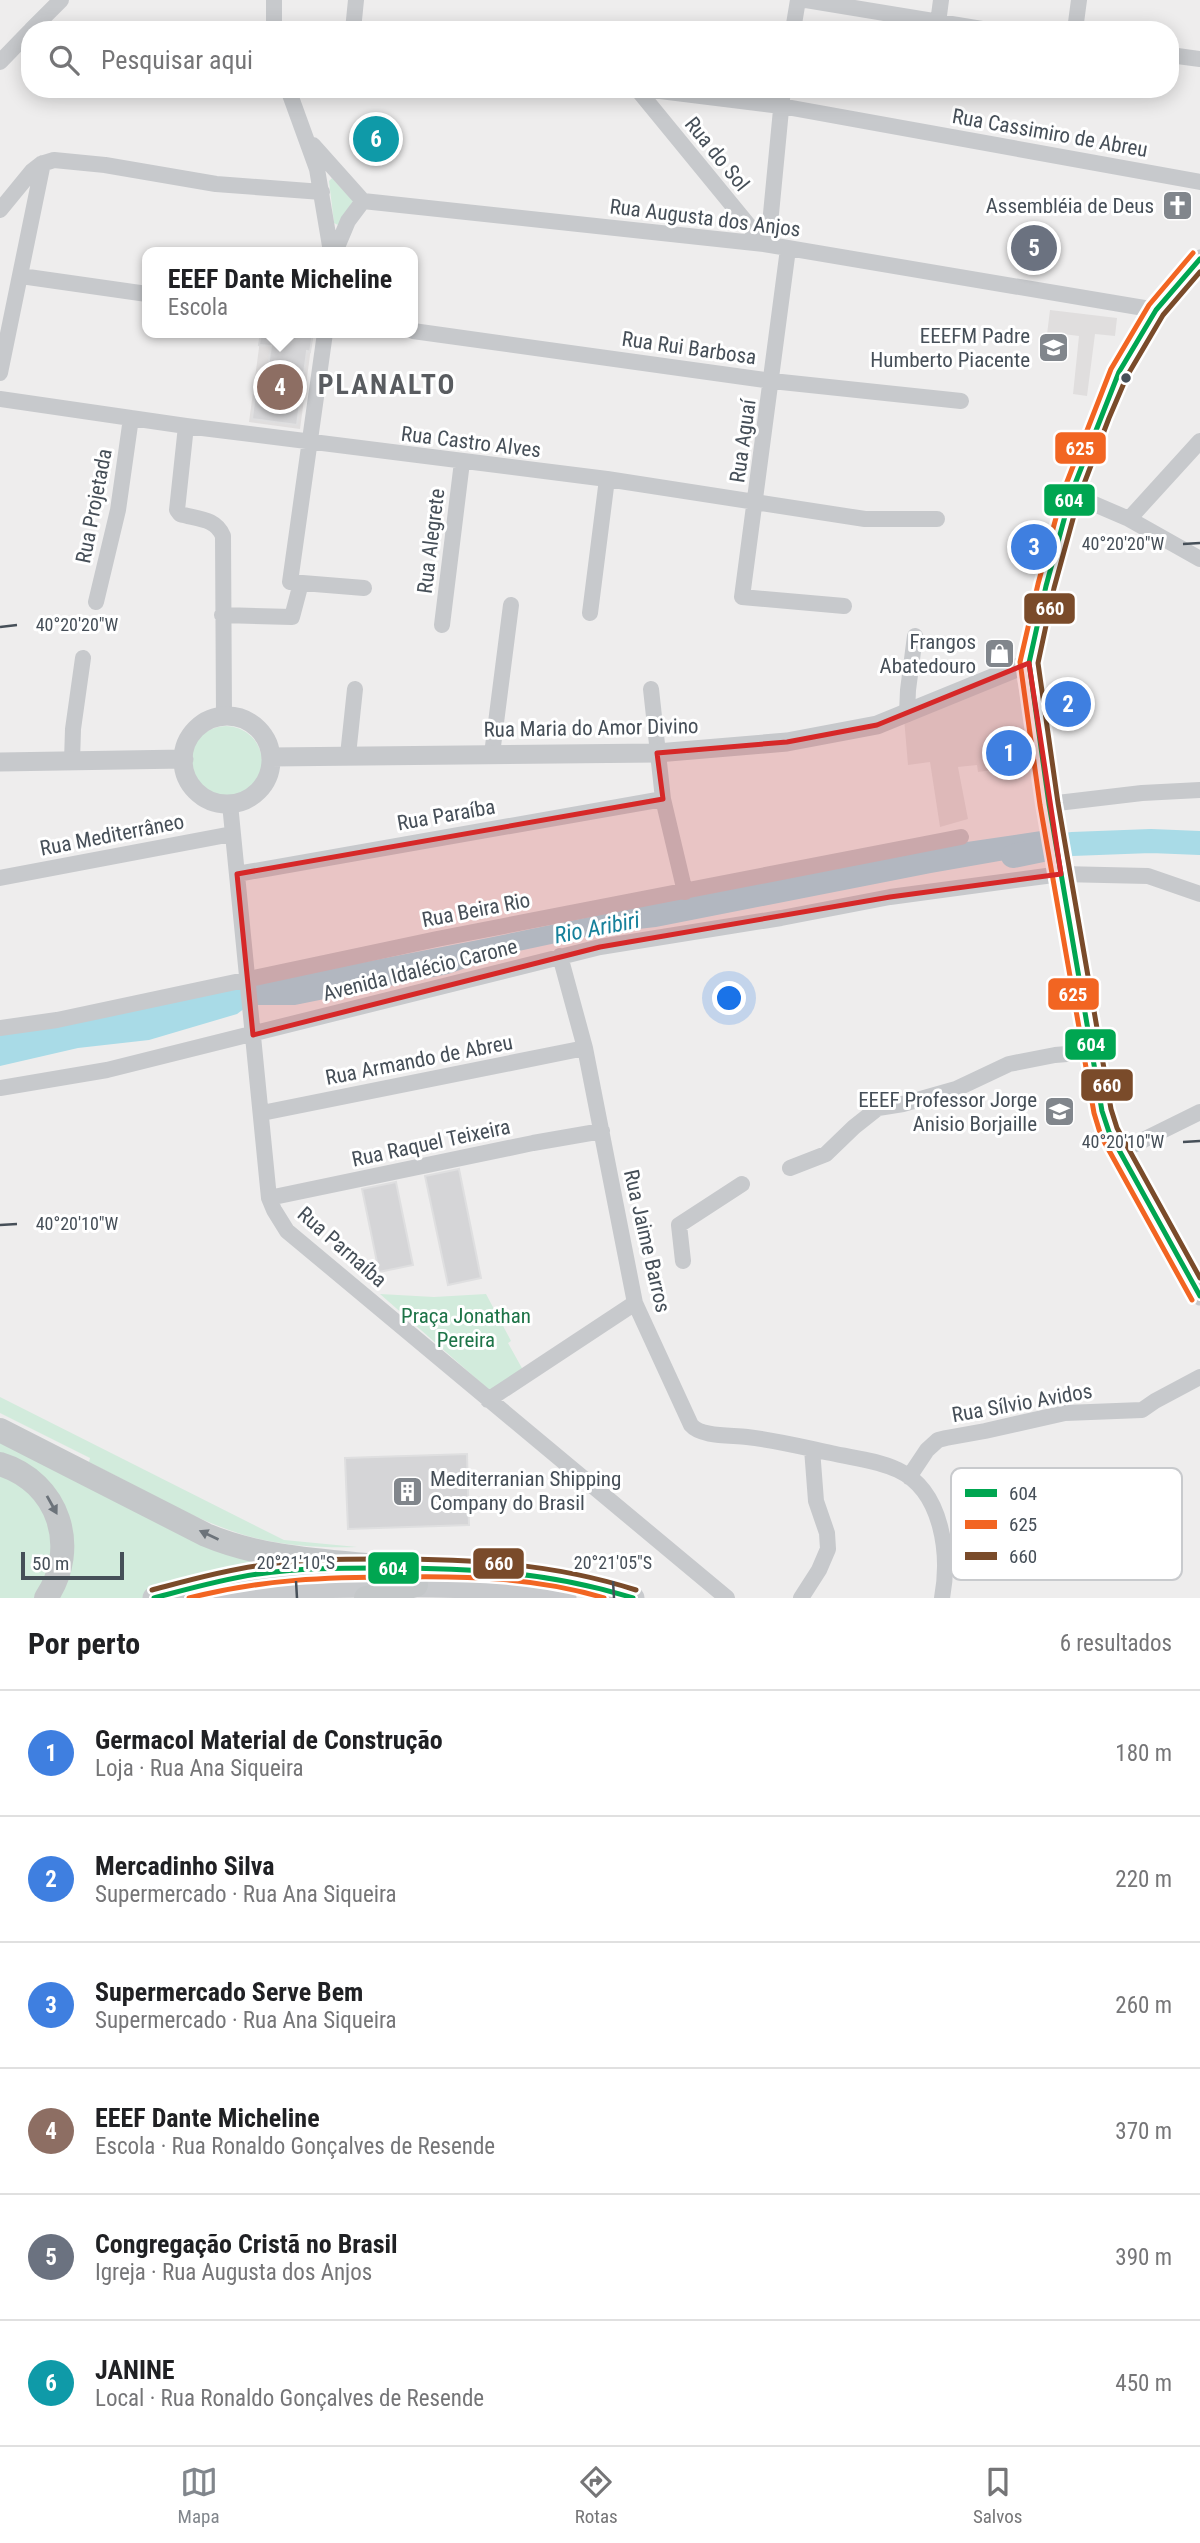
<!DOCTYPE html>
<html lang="pt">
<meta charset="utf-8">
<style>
body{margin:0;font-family:"Roboto Condensed",sans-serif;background:#f6f6f6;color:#202124}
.scale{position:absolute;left:21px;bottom:18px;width:103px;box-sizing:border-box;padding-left:7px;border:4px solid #464f58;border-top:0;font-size:19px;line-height:24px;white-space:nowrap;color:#464f58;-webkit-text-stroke:5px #fff;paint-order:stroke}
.you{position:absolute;left:730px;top:999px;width:24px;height:24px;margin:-18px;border:5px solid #fff;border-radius:50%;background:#1a73e8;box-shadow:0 0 0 10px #1a73e833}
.badge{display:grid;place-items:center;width:46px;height:46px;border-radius:50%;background:#81868c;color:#fff;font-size:23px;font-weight:700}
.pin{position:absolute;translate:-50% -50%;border:4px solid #fff;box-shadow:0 2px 7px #0006}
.popup{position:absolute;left:142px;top:247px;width:276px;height:91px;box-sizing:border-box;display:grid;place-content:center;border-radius:14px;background:#fff;filter:drop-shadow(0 2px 5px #0005);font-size:23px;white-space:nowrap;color:#757577}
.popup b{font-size:26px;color:#202124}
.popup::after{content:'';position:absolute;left:50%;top:100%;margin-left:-14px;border:14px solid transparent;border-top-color:#fff}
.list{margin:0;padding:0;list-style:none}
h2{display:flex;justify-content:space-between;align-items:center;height:91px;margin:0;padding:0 28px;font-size:30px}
h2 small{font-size:23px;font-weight:400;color:#757577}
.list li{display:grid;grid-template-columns:46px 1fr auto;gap:21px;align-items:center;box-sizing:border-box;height:126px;padding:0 28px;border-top:2px solid #e0e0e0}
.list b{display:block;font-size:26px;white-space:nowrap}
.list p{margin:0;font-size:23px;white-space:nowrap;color:#757577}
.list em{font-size:23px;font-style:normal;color:#757577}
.icon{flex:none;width:38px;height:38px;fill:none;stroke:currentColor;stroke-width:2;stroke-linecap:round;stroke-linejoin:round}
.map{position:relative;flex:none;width:1200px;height:1598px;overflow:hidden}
.search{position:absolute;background:#fff;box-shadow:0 4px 18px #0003;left:21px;right:21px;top:21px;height:77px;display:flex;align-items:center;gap:18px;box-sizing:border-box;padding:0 24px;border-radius:28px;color:#757577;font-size:26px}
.sheet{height:847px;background:#fff}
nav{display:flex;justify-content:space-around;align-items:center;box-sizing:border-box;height:98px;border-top:2px solid #e0e0e0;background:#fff;font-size:19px;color:#757577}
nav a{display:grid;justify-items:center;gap:4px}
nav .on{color:#81868c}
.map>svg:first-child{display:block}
</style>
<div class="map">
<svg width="1200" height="1598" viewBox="0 0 1200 1598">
<rect width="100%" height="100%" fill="#eeeded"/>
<path fill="#e0dede" d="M1050 310 1117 318 1115 336 1095 334 1087 396 1073 394 1079 336 1063 334 1060 361 1044 359Z
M261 333H313L300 429 249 422Z
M1016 676 1036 764 978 772 977 765 958 767 968 819 940 827 930 762 908 765 904 718Z"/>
<path fill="#d2ebdc" d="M332 178 353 201 338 225 334 223 329 181Z
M190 762a36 36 0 1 1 72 0a36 36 0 1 1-72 0Z
M380 1294 434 1297 486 1294 511 1341 508 1343 523 1370 491 1390 488 1389Z
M0 1397 284 1540 357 1547C314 1548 270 1545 229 1530 181 1513 135 1485 89 1462L90 1458 0 1413Z
M0 1438 274 1562 202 1576 207 1598H0Z"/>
<path fill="#a9dbe7" d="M1041 831 1045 853 931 873 656 927 603 933 514 952 448 974 295 1005H249L237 1014 149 1040 78 1048 0 1066V1033L478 940 919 849Z"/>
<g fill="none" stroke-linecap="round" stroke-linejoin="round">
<path stroke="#a9dbe7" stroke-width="24" d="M1013 856 1072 844 1151 841 1200 843"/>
</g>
<path fill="#d5d5d7" stroke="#dfdfe0" stroke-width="2" d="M370 130 384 132 381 148 368 146Z
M261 333H313L310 352 307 351 297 425 252 419 255 394 264 396 271 346 259 345Z
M459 1169 481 1278 448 1285 425 1176Z
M396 1182 413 1265 379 1272 362 1189Z
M467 1454 469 1525 348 1529 345 1458Z"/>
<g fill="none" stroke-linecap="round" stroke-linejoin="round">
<path stroke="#c7c9cc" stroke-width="16" d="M274 0V30
M806 0 988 30
M938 23 941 0
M31 30 61 0
M353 30 356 0
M793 30 798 0
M1075 30 1079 0
M1170 55 1200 59
M0 62 30 31
M288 89 317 169 331 252
M637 89 764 244
M644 89 781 106 1200 182
M313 145 363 201
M363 201 764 244 1156 310
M0 210 32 171 41 164 54 160 105 165 216 184 322 192
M768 245 783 89
M788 249 742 597 844 606
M335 252 348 221 363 201
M21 276 147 294
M413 331 772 381 961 401
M325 333 290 582 364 588
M0 373 43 163
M0 399 186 426 607 479 865 519H937
M186 426 177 510 180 514C197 519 216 518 223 536L224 716
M1071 494 1129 519 1200 559
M1129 519 1200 441
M96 602 118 510 131 418
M590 613 607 479
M222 615 292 617 301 583
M442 625 462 462
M651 689 663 799 685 892
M907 714 908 690 915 636
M492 754 511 605
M348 755 355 689
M72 761 73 729 83 658
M230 804 269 1198 274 1210 287 1231 727 1598
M1049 804 1142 793 1200 790
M237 874 663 799
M0 878 232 834
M560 956 585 1048 635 1303 691 1425C701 1437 731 1435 747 1437 775 1440 803 1447 831 1453 853 1458 877 1460 898 1470 943 1491 950 1555 942 1598
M0 1028 57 1020 437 939 961 837
M0 1088 107 1070 600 947 781 918 890 897 1061 874 1148 876 1200 894
M262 1113 585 1048
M1119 1152 1200 1112
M790 1168 826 1154 854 1127 878 1108 903 1104 956 1089 1009 1064 1055 1055 1091 1052
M269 1198 533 1143 602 1131
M683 1261 679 1225 742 1184
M488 1400 635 1303
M909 1477 927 1450 938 1440 946 1438 985 1431 1065 1413 1142 1410 1155 1401 1200 1377
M801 1598 819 1570 828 1549 827 1533 816 1501 812 1449"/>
<path stroke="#c7c9cc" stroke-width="19" d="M1200 259 1156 310 1119 372 1101 415 1071 494 1046 586 1029 663 1049 804 1102 1111 1109 1132 1200 1296
M183 760a44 44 0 1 1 88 0a44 44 0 1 1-88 0Z
M271 757 657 753 787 742 877 725 1029 663
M0 762 184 759"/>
<path stroke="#c8cacd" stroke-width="23" d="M378 1568C468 1567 548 1568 633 1598
M154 1598C210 1584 265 1570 323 1568
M225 1598C275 1587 324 1586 374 1586 439 1585 501 1586 565 1598"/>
<path stroke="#c4c7c9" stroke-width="24" d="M0 1430 206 1535C265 1560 332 1561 396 1568
M0 1464C59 1482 80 1548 46 1598
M366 1598 416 1585"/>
<defs>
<path id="bus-1" d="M1200 259 1156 310 1119 372 1071 494 1046 586 1029 663 1049 804 1102 1111 1109 1132 1200 1296
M154 1598C188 1589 223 1579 258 1574 298 1568 340 1568 380 1568 469 1568 548 1571 633 1598"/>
<path id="bus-2" d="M1192 1300 1101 1136 1094 1113 1040 805 1020 662 1038 584 1063 492 1111 369 1149 305 1193 253
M189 1598C265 1579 325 1577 402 1577 469 1576 539 1578 604 1598"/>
<path id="bus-3" d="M1200 272 1163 315 1127 376 1109 418 1079 497 1054 588 1038 663 1058 803 1111 1109 1117 1128 1200 1278
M152 1590C186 1581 221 1571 256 1566 298 1559 341 1559 383 1559 470 1559 552 1563 636 1590"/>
</defs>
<use href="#bus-1" stroke="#fff" stroke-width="10"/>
<use href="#bus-2" stroke="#fff" stroke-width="10"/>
<use href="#bus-3" stroke="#fff" stroke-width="10"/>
<use href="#bus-1" stroke="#00a651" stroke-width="5"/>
<use href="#bus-2" stroke="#f26522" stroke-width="5"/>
<use href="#bus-3" stroke="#7a4b2a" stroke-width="5"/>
</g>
<defs><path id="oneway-solid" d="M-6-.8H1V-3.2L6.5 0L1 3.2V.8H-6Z" transform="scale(1.75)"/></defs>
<g fill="#6c737a">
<use href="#oneway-solid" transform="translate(52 1505) rotate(61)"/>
<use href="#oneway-solid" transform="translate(209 1535) rotate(-155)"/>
</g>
<path fill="#d62828" fill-opacity="0.2" stroke="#d62828" stroke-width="5" stroke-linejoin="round" d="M1029 663 1061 874 890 897 600 947 253 1035 237 874 663 799 657 753 787 742 877 725Z"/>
<path fill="none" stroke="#464f58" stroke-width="2.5" d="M1183 544 1200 543M0 627 17 625M1183 1142 1200 1141M0 1225 17 1224M296 1581 297 1598M613 1581 614 1598"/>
<defs>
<symbol id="church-square" viewBox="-11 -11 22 22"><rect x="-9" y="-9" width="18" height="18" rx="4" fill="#81868c" stroke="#fff"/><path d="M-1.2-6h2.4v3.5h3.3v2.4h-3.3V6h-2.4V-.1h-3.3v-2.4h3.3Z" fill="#fff"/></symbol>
<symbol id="school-square" viewBox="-11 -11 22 22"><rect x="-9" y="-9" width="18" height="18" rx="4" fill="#81868c" stroke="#fff"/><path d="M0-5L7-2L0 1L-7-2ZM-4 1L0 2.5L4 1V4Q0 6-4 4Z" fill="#fff"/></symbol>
<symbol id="shop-square" viewBox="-11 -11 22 22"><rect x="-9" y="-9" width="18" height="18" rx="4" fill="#81868c" stroke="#fff"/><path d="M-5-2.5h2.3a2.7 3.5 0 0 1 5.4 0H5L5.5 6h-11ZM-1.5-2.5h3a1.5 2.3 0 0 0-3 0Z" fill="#fff"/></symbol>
<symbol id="building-square" viewBox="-11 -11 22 22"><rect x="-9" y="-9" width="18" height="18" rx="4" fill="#81868c" stroke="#fff"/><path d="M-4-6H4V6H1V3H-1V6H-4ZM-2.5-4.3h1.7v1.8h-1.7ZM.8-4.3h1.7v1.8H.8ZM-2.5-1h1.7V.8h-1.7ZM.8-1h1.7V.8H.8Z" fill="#fff"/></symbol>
</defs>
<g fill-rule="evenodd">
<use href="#church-square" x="1160" y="188" width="35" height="35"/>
<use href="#school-square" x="1036" y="330" width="35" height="35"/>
<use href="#shop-square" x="982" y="636" width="35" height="35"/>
<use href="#school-square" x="1042" y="1094" width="35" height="35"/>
<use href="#building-square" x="390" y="1474" width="35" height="35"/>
</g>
<circle fill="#464f58" stroke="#fff" stroke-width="2.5" cx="1126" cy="378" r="6"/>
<g text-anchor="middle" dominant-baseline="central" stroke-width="6" stroke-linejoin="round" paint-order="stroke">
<g font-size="21" fill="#464f58" stroke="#fff">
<text transform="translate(1050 133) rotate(10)">Rua Cassimiro de Abreu</text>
<text transform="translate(717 154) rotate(51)">Rua do Sol</text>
<text transform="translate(705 218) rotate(7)">Rua Augusta dos Anjos</text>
<text transform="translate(689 348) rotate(8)">Rua Rui Barbosa</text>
<text transform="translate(743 441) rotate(-82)">Rua Aguaí</text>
<text transform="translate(471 442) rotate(7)">Rua Castro Alves</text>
<text transform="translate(94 506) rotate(-79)">Rua Projetada</text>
<text transform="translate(431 541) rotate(-83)">Rua Alegrete</text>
<text transform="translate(591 728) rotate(-1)">Rua Maria do Amor Divino</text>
<text transform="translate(446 815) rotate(-10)">Rua Paraíba</text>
<text transform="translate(112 835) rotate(-11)">Rua Mediterrâneo</text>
<text transform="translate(476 910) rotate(-11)">Rua Beira Rio</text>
<text transform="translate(420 970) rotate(-14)">Avenida Idalécio Carone</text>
<text transform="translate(419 1060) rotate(-11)">Rua Armando de Abreu</text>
<text transform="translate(431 1143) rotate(-12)">Rua Raquel Teixeira</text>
<text transform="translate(647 1241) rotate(77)">Rua Jaime Barros</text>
<text transform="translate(342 1247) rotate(41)">Rua Parnaíba</text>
<text transform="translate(1022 1403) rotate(-10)">Rua Sílvio Avidos</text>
</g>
<g font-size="21" fill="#464f58" stroke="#fff" text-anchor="end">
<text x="1154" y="206">Assembléia de Deus</text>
<text x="1030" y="336">EEEFM Padre<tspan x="1030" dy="24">Humberto Piacente</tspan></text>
<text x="976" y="642">Frangos<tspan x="976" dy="24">Abatedouro</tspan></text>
<text x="1037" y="1100">EEEF Professor Jorge<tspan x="1037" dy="24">Anisio Borjaille</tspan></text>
<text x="430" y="1479" text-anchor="start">Mediterranian Shipping<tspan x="430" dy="24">Company do Brasil</tspan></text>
</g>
<g font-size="21" fill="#1d7347" stroke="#fff">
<text x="466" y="1316">Praça Jonathan<tspan x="466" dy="24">Pereira</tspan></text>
</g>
<g font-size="23" font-style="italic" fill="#16809b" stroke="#fff">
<text transform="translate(597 928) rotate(-11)">Rio Aribiri</text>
</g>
<g font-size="28" font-weight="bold" letter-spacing="2" fill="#595c60" stroke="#fff">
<text x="387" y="384">PLANALTO</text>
</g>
</g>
<rect x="951" y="1468" width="231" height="112" rx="10" fill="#fff" stroke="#c8cacd" stroke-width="2"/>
<rect x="965" y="1489" width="32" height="8" fill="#00a651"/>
<rect x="965" y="1520" width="32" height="9" fill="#f26522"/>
<rect x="965" y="1552" width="32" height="8" fill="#7a4b2a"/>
<g font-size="19" fill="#464f58">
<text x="1009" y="1500">604</text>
<text x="1009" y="1531">625</text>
<text x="1009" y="1563">660</text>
</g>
<g font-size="18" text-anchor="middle" fill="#464f58" stroke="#fff" stroke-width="6" stroke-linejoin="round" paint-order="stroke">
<text x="1123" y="550">40°20'20"W</text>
<text x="77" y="631">40°20'20"W</text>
<text x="1123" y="1148">40°20'10"W</text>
<text x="77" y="1230">40°20'10"W</text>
<text x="296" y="1569">20°21'10"S</text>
<text x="613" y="1569">20°21'05"S</text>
</g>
<g stroke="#fff" stroke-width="2.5">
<rect x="1054" y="431" width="53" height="34" rx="7" fill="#f26522"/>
<rect x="1043" y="483" width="53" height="34" rx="7" fill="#00a651"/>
<rect x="1023" y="592" width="53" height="33" rx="7" fill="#7a4b2a"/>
<rect x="1047" y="977" width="53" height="34" rx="7" fill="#f26522"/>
<rect x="1064" y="1028" width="53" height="33" rx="7" fill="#00a651"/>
<rect x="1080" y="1068" width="54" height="34" rx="7" fill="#7a4b2a"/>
<rect x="472" y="1547" width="53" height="33" rx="7" fill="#7a4b2a"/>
<rect x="367" y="1551" width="53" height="34" rx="7" fill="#00a651"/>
</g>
<g font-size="19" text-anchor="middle" font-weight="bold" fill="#fff">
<text x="1080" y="455">625</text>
<text x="1069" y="507">604</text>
<text x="1050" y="615">660</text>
<text x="1073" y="1001">625</text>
<text x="1091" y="1051">604</text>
<text x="1107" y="1092">660</text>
<text x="499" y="1570">660</text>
<text x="393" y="1575">604</text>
</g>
</svg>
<div class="scale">50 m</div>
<div class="you"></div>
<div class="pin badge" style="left:1009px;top:753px;background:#3f7fe0">1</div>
<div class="pin badge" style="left:1068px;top:704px;background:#3f7fe0">2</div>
<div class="pin badge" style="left:1034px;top:547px;background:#3f7fe0">3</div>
<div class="pin badge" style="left:280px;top:387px;background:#8d6e63">4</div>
<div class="popup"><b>EEEF Dante Micheline</b>Escola</div>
<div class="pin badge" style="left:1034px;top:248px;background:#6b7280">5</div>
<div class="pin badge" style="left:376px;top:139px;background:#0f9aa8">6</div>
<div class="search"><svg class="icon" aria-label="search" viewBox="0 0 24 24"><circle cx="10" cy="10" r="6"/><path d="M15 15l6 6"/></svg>Pesquisar aqui</div>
</div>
<section class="sheet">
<h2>Por perto<small>6 resultados</small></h2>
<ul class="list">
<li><span class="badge" style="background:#3f7fe0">1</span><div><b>Germacol Material de Construção</b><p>Loja · Rua Ana Siqueira</p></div><em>180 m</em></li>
<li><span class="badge" style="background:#3f7fe0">2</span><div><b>Mercadinho Silva</b><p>Supermercado · Rua Ana Siqueira</p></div><em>220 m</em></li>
<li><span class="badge" style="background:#3f7fe0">3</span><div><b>Supermercado Serve Bem</b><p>Supermercado · Rua Ana Siqueira</p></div><em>260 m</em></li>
<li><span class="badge" style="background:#8d6e63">4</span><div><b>EEEF Dante Micheline</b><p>Escola · Rua Ronaldo Gonçalves de Resende</p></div><em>370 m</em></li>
<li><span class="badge" style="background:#6b7280">5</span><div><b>Congregação Cristã no Brasil</b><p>Igreja · Rua Augusta dos Anjos</p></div><em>390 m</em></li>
<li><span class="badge" style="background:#0f9aa8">6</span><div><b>JANINE</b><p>Local · Rua Ronaldo Gonçalves de Resende</p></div><em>450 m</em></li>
</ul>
</section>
<nav>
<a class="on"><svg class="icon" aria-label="map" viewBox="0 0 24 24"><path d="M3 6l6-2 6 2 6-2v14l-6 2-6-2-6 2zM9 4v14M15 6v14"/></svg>Mapa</a>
<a><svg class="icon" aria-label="directions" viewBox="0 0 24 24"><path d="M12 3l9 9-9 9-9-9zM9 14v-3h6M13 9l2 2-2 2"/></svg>Rotas</a>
<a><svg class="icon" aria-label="saved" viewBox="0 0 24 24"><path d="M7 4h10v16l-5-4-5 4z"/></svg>Salvos</a>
</nav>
